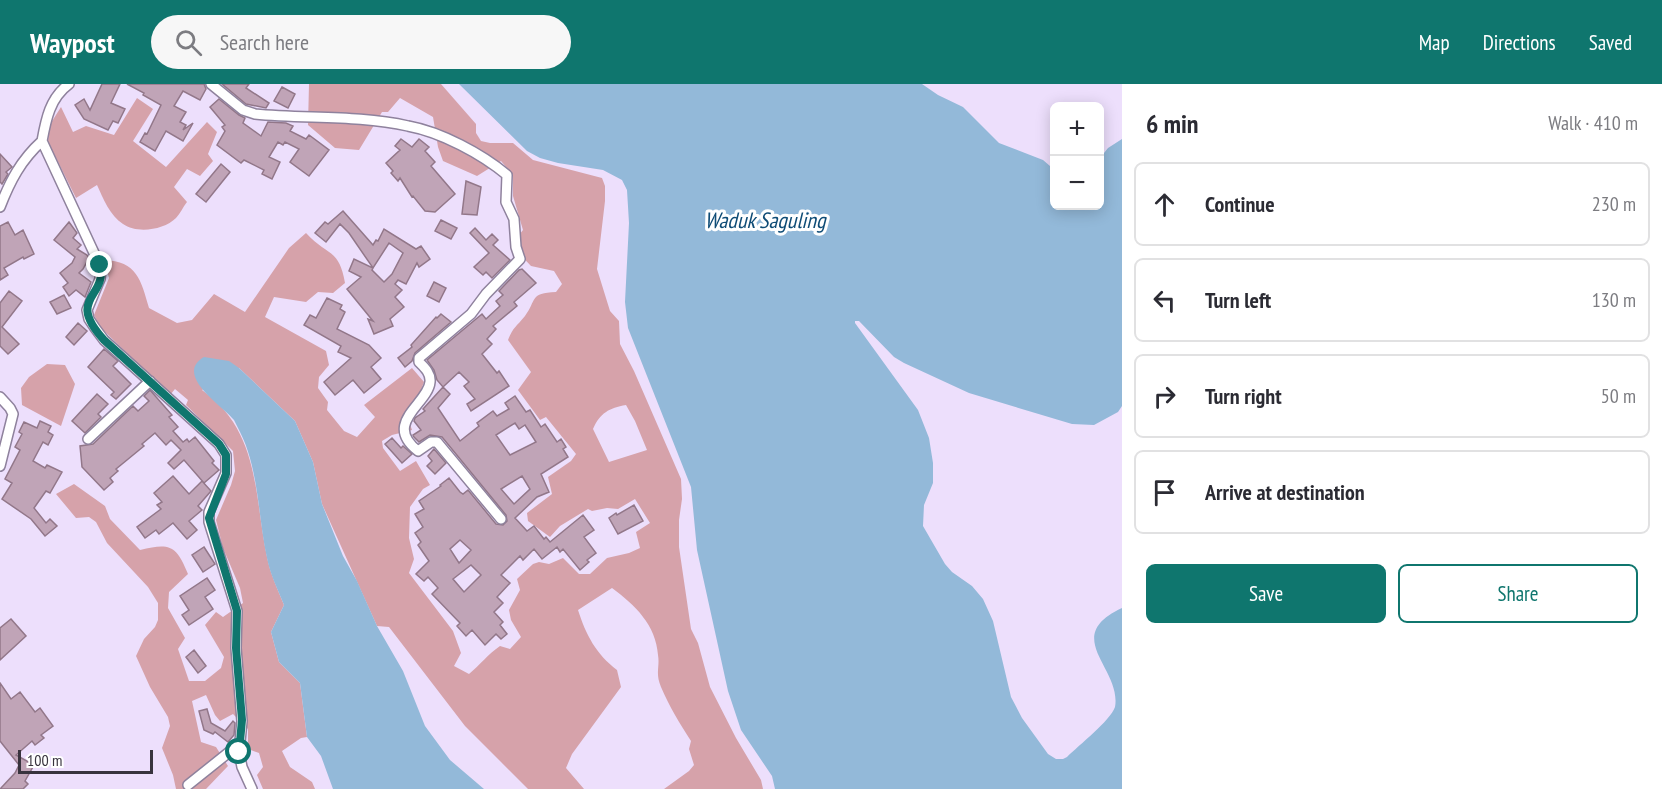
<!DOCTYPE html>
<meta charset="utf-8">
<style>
body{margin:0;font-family:"PT Sans Narrow",sans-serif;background:#f7f7f7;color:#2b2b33}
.controls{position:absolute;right:18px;top:18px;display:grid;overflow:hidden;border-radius:9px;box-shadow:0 3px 15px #0003}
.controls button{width:54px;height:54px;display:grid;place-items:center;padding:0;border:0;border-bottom:2px solid #e1e1e2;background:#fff;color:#2b2b33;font:30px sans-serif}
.scale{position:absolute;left:18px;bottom:15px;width:135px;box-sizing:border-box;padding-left:6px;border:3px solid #38333e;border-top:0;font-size:16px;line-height:21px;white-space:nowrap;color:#38333e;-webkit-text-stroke:4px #fff;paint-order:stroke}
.stop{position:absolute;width:18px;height:18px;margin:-14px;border:4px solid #0f766e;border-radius:50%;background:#fff}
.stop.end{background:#0f766e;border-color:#fff;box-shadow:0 2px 6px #0008}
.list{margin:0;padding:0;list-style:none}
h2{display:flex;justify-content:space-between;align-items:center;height:78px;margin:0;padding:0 24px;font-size:26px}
h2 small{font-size:20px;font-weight:400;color:#7c7c81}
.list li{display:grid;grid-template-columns:39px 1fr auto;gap:18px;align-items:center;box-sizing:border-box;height:84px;margin:0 12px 12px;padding:0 12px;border:2px solid #e1e1e2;border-radius:9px}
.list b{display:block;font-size:22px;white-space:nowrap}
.list em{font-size:20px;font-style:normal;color:#7c7c81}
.actions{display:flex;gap:12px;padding:18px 24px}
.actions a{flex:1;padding:14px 0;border:2px solid #0f766e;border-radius:9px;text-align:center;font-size:21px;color:#0f766e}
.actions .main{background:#0f766e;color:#fff}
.icon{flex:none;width:33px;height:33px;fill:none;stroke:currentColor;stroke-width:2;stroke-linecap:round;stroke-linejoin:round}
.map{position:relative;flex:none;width:1122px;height:705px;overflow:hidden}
header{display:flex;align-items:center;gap:36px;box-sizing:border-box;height:84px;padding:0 30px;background:#0f766e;color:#fff}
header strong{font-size:28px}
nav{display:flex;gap:33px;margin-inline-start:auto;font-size:21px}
.search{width:420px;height:54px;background:#f7f7f7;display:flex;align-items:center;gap:15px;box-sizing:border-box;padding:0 21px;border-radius:33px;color:#7c7c81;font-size:22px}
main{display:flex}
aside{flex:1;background:#fff}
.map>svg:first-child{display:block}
</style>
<header>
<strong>Waypost</strong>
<div class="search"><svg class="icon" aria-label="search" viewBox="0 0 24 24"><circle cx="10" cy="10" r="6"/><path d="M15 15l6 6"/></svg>Search here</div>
<nav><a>Map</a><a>Directions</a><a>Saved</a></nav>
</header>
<main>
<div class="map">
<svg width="1122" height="705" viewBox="0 0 1122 705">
<rect width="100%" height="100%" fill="#eddffc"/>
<path fill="#d6a2aa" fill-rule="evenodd" d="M309 0H441L476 40V49L481 57 490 59H513L533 76 602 94 605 102V117L597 185 610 227 619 237 620 260 634 287 681 395 682 415 679 436V463L691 545 698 559 710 603 736 654 761 696 763 705H664L689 687 694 681 689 665 691 657C680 640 669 622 661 603 655 589 660 583 658 571 656 541 635 521 612 504L578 526C586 551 596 570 617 586L621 603 572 670 566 684 584 705H528L465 642 389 543 377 542 322 420 313 378 295 337 239 284 202 306C260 347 254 411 267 473 270 489 278 506 284 521L271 548 279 578 300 599 307 653 301 654 282 667 290 683 312 698 315 705H263L257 691 263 683 259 669 248 665V645L233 630 220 637 215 631 206 611 192 617 201 658 216 663 228 682 206 705H176L173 691 162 664 170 642 168 633 150 603 136 572 144 555 155 543 158 536V519L148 503 107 459 96 438 89 433 76 434 56 410 74 400 105 422 110 435 140 466C170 459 176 461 188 490L169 508 168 524 185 554 178 565 189 597H205L221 584 224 573 205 541 216 528 223 533 243 519 240 504 223 464 216 436 231 401 235 387 233 367 186 321 188 316 175 305 170 311 100 243 94 231 109 194 104 176C137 177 141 196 149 224L177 239 192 236 214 210 245 228 289 164 306 149C327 172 339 164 345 199L333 209 318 208 306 218 274 213 265 233 326 267 329 281 319 293 318 304 328 318 327 326 344 347 357 353 375 333 364 321 412 284 424 298 409 337 412 346 392 351 382 357 383 364 400 387 416 377 430 401 423 405 410 423 409 454 414 475 409 489 453 547 461 569 454 582 469 590C480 581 488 570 500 562L510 565 521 553 511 536 509 526 520 506 517 495 533 480 539 478 549 480 563 474 579 490H590L607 474 629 469 640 464 636 448 650 439 635 415 618 425 607 424 592 427 588 425 560 442 550 453 528 437 527 429 552 410 548 393 571 377 576 370 546 333 540 336 518 306 531 288 508 256C513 243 517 242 525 232 537 216 529 209 556 208L562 200 554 187 531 182 511 161 523 146 513 112V91L501 77 477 92 443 77 438 63 433 33 400 14 388 28H382L359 66 335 64 308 41ZM626 321 635 337 647 366 609 378 593 345C600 329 609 324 626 321Z
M137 14 153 25 133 57 166 83 207 38 217 48 208 70 213 77 200 92 187 85 174 103 187 118C183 123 180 130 176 134 164 146 137 150 123 140 110 132 103 114 97 101L76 114 48 58 49 42 61 23 73 48 86 42 114 51Z
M47 280 65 281 75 300 61 342 22 321 21 304 29 293Z"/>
<path fill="#93b9d9" d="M459 0H922L938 11 963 23 999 59 1043 76 1050 82 1054 89V122H1100V74L1108 64 1122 55V322L1118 328 1094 341 1072 340 969 309 904 279 894 273 859 237H855V239L918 326 929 354 933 379V399L924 421 923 442 945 480 952 488 972 502 983 515 993 537 1011 613 1022 634 1048 670 1056 675H1063L1067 673C1079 661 1110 637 1115 623 1122 584 1060 553 1122 524V705H775L772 692 741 646 728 607 697 466 691 403 628 244 625 218 629 139 627 106 622 96 603 86 558 79 540 74 527 67Z
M204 273 229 277 239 284 295 337 313 378 322 420 343 472 357 497 377 542 403 587 425 642 450 676 484 705H333L321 672 307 653 300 599 279 578 271 548 284 521C278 506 270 490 267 474 258 434 259 385 240 348 238 344 236 340 234 336 223 322 173 291 204 273Z"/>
<path fill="#c0a4b7" stroke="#927789" stroke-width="1.5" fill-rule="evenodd" d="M102 0H120L111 19 125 25 118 39 113 37 108 46 84 35 75 21 84 15 90 26Z
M127 0H204L206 5 200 16 183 7 174 22 186 28 180 38 186 41 183 46 193 39 183 57 166 47 155 67 140 58 145 49 147 50 161 21 143 11 144 9Z
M222 0H249L246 4 269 19 266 24 246 20Z
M282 3 295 10 288 24 274 17Z
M219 15 239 31 245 34 243 39 261 52 268 38 286 39 293 42 290 47 306 55 309 51 329 66 309 92 290 78 299 65 285 58 283 61 278 58 269 73 280 78 272 95 262 90 264 86 244 76 241 79 217 61 225 47 222 43 225 41 210 23Z
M401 55 412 63 419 55 429 63 425 67 435 78 431 82 455 110 435 128 425 127 413 112 412 113 400 94 398 97 391 89 393 87 386 79 400 66 395 62Z
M0 70 12 83 6 88 8 90 2 100 0 98Z
M221 80 230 88 206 118 196 110Z
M466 97 481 103 477 131 462 130Z
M343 127 373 161 376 156 378 157 384 145 416 165 421 162 430 175 419 183 417 179 406 200 398 196 395 200 402 206 395 213 404 223 390 235 393 242 374 250 368 235 373 237 347 205 361 193 349 187 354 175 373 184 372 186 384 198 392 190 403 169 389 159 373 184 349 149 340 140 326 158 315 149 325 138 328 140Z
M441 136 457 144 451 155 435 147Z
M8 138 15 151 23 146 34 170 24 175 23 173 4 184 8 191 0 196V142Z
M69 138 77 149 73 154 81 161 77 165 87 171 89 174 83 185 79 189 91 198 85 213 76 206 69 212 63 203 68 199 60 189 72 179 75 173 54 156Z
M475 144 486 156 492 150 498 156 493 161 510 176 492 194 486 188 483 191 474 183 489 169 470 149Z
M522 185 536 199 514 218 517 222 493 242 496 245 487 255 492 260 482 270 497 289 499 287 509 302 471 327 467 320 475 315 464 302 469 298 459 288 443 303 437 296 434 286 427 276 482 230 486 235 500 222 496 217 503 211 499 207 519 186Z
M434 198 446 204 439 218 427 212Z
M9 207 22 217 2 243 19 260 8 270 0 262V219Z
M64 211 71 224 57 230 50 218Z
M327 214 342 221 340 225 345 228 337 245 369 261 381 274 371 283 381 295 364 309 353 296 335 311 324 298 351 274 338 268 341 262 304 241 310 231 316 234Z
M441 230 451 238 415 269 412 277 405 283 398 274 412 263 411 261 436 233 437 234Z
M78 239 87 247 74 261 66 253Z
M104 265 118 277 113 282 131 300 116 315 111 311 114 308 88 283Z
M443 303 450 310 438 324 460 357 479 342 477 339 493 327 497 332 509 325 505 319 515 312 526 328 530 326 541 343 545 340 557 358 561 355 566 363 563 365 568 373 541 390 549 408 537 413 515 434 527 447 534 442 544 455 546 453 550 458 583 431 594 446 584 453 596 469 587 476 589 478 580 486 563 465 560 468 557 463 542 475 534 465 523 476 520 472 501 491 510 499 497 513 503 519 494 528 503 538 500 541 507 550 501 555 496 550 485 561 472 546 466 552 457 542 460 539 432 510 438 504 428 493 424 497 416 490 429 477 418 461 421 458 415 449 423 443 415 430 424 425 419 417 441 402 440 401 449 394 460 408 463 410 468 406 496 440 503 441 507 437 506 431 442 353 430 351 419 358 414 353 413 351 421 346 414 337 415 334 425 327 423 325ZM515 339 519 345 525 341 536 358 510 371 496 351ZM522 392 530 405 514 420 501 405ZM460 456 471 466 459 479 450 465ZM471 481 481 491 464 508 453 495Z
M150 306 172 331 169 333 178 343 173 347 183 358 187 355 189 358 195 353 214 377 212 379 219 386 204 399 184 376 174 385 168 379 181 366 171 356 166 361 155 349 142 360 144 362 116 385 118 387 110 394 113 398 104 406 82 383 80 362 93 360 133 322 138 327 149 317 144 312Z
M97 310 108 320 98 330 101 333 85 349 72 337Z
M40 337 51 342 48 348 53 351 48 361 43 358 33 377 45 384 47 381 62 388 50 409 46 407 34 424 46 439 50 435 57 442 45 452 31 435 2 415 12 399 5 395 20 366 15 363 22 350 19 348 24 338 37 344Z
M392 354 401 364 403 362 412 370 402 379 385 360Z
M434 365 446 379 435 390 427 382 432 377 428 372Z
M173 392 189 410 202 397 211 407 198 422 202 426 189 437 197 446 187 455 173 439 159 450 156 446 145 454 137 443 161 425 157 421 162 418 154 409Z
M634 421 643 437 618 450 609 434 616 429 617 431Z
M204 463 215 480 203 488 192 471Z
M207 494 215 506 205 513 213 525 189 541 182 531 189 526 180 512Z
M11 535 26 552 0 576V544Z
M194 566 206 582 198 589 186 573Z
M0 599 11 615 20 608 35 628 40 624 53 642 41 651 44 654 35 661 32 657 16 671 34 681 25 697 28 700 23 705H0L15 689 19 681 0 657Z
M207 625 211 639 225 647 233 637 235 639 234 651 228 658 215 648 213 650 204 646 199 627Z"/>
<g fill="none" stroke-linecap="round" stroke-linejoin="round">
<defs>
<path id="minor" d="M69 0C50 14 46 35 42 57L101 184 100 195 87 226 89 235 95 244 104 256 219 360 226 371V389L209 428V438L237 527 236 564 242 637 239 668 242 683 252 705
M211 0 243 26 255 30C305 35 358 31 408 42 441 48 482 70 507 91L506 118 514 135 516 163 520 175 486 210 471 230 419 274V278C424 283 431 289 430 298 428 320 382 339 418 367L431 358H437L501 435
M0 123C10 97 21 76 42 57
M0 313 10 324 13 330 0 382
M88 355 150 297
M188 701 238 661"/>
</defs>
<use href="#minor" stroke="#8f829d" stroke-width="12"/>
<use href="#minor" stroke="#fff" stroke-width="9"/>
</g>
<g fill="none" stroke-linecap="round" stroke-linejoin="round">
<path stroke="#0f766e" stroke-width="8" d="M100 181C108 214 65 213 104 256L219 360 226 371V390L209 434 237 527 236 564 242 636 239 668"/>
</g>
<g text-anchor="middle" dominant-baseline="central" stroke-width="6" stroke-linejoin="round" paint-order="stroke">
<g font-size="22" font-style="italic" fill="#0f4c76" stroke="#fff">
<text x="765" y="136">Waduk Saguling</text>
</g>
</g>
</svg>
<div class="controls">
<button>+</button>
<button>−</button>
</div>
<div class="scale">100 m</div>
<div class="stop" style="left:239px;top:668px"></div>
<div class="stop end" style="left:100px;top:181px"></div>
</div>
<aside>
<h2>6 min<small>Walk · 410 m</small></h2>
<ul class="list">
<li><svg class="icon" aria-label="ahead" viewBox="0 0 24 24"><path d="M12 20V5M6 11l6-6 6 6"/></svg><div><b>Continue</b></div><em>230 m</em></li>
<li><svg class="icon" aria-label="left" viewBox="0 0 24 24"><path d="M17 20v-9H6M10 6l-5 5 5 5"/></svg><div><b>Turn left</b></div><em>130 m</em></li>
<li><svg class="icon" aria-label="right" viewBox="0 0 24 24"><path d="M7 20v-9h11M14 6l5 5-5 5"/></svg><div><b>Turn right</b></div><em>50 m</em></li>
<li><svg class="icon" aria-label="arrive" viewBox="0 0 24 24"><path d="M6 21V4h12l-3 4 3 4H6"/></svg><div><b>Arrive at destination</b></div></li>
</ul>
<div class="actions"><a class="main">Save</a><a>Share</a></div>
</aside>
</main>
